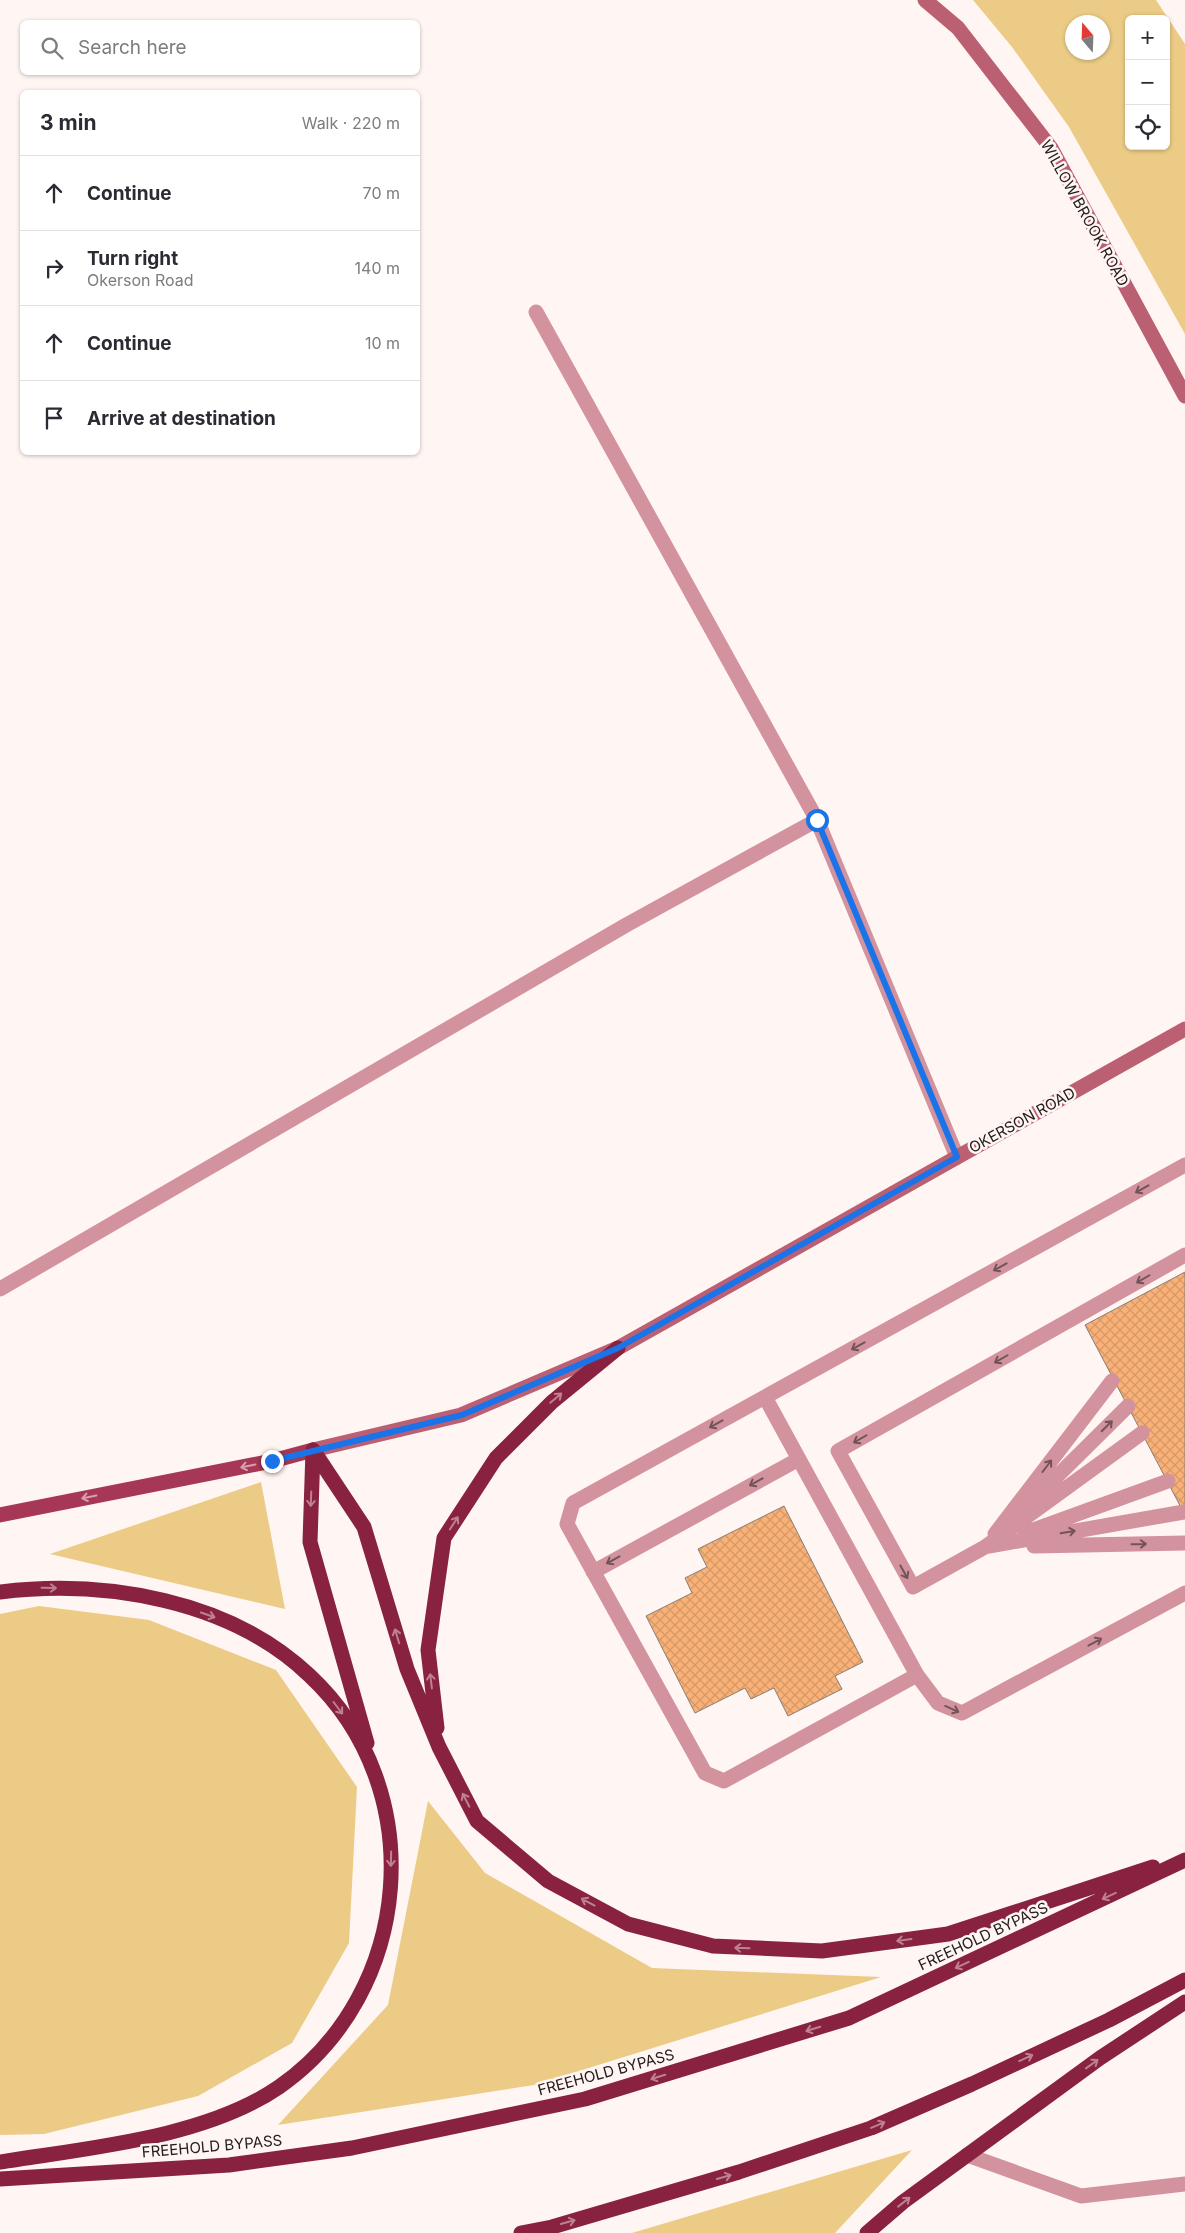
<!DOCTYPE html>
<meta charset="utf-8">
<style>
body{margin:0;font-family:Inter,sans-serif;background:#f2f2f3;color:#2b2b33}
.controls{position:absolute;right:15px;top:15px;display:grid;overflow:hidden;border-radius:8px;box-shadow:0 1px 4px #0004}
.controls button{width:45px;height:45px;display:grid;place-items:center;padding:0;border:0;border-bottom:1px solid #e1e1e2;background:#fff;color:#2b2b33;font:25px sans-serif}
.compass{position:absolute;left:1065px;top:15px;width:45px;height:45px;border-radius:50%;background:#fff;box-shadow:0 1px 4px #0004;rotate:341deg}
.stop{position:absolute;width:15px;height:15px;margin:-11px;border:4px solid #1a73e8;border-radius:50%;background:#fff}
.stop.end{background:#1a73e8;border-color:#fff;box-shadow:0 1px 5px #0008}
.list{margin:0;padding:0;list-style:none}
h2{display:flex;justify-content:space-between;align-items:center;height:65px;margin:0;padding:0 20px;font-size:21px}
h2 small{font-size:16px;font-weight:400;color:#7c7c81}
.list li{display:grid;grid-template-columns:32px 1fr auto;gap:15px;align-items:center;box-sizing:border-box;height:75px;padding:0 20px;border-top:1px solid #e1e1e2}
.list b{display:block;font-size:19px;white-space:nowrap}
.list p{margin:0;font-size:16px;white-space:nowrap;color:#7c7c81}
.list em{font-size:16px;font-style:normal;color:#7c7c81}
.icon{flex:none;width:28px;height:28px;fill:none;stroke:currentColor;stroke-width:2;stroke-linecap:round;stroke-linejoin:round}
.map{position:relative;flex:none;width:1185px;height:2233px;overflow:hidden}
.search{position:absolute;background:#fff;box-shadow:0 1px 4px #0004;left:20px;top:20px;width:400px;height:55px;display:flex;align-items:center;gap:12px;box-sizing:border-box;padding:0 18px;border-radius:8px;color:#7c7c81;font-size:19px}
.panel{position:absolute;background:#fff;box-shadow:0 1px 4px #0004;left:20px;top:90px;width:400px;height:365px;border-radius:8px}
.map>svg:first-child{display:block}
</style>
<div class="map">
<svg width="1185" height="2233" viewBox="0 0 1185 2233">
<defs>
<pattern id="building-cross-hatch" width="8" height="8" patternUnits="userSpaceOnUse" patternTransform="scale(1.25)"><rect width="8" height="8" fill="#f9b177"/><path d="M0 0l8 8M0 8l8-8" fill="none" stroke="#d59866"/></pattern>
</defs>
<rect width="100%" height="100%" fill="#fff5f2"/>
<path fill="#ebcb85" fill-rule="evenodd" d="M973 0H1156L1185 44V334L1069 127 1012 47ZM1129 19H1166V146H1129ZM1102 22V52H1072V22Z
M261 1482 285 1609 50 1554Z
M39 1606 149 1620 276 1670 357 1787 349 1943 292 2043 198 2096 44 2134 0 2135V1614Z
M428 1801 485 1873 652 1968 881 1977 534 2085 278 2125 388 2005Z
M912 2150 835 2233H632Z"/>
<path fill="url(#building-cross-hatch)" stroke="#857e79" d="M1185 1272V1515L1085 1325Z
M784 1506 863 1662 835 1676 842 1689 788 1716 774 1688 751 1699 745 1688 695 1713 646 1616 692 1593 685 1578 707 1567 698 1549Z"/>
<g fill="none" stroke-linecap="round" stroke-linejoin="round">
<path stroke="#d2939e" stroke-width="15" d="M536 312 817 820
M0 1289 628 924 817 820 957 1157
M765 1397 917 1675 938 1703 962 1713 1185 1593
M1142 1433 985 1547 913 1587 838 1451 1185 1255
M1026 1507 1128 1406
M1025 1533 1168 1481
M995 1534 1112 1381
M989 1546 1184 1512
M1034 1546 1185 1543
M593 1572 799 1459
M917 1675 724 1781 705 1773 567 1524 573 1503 1185 1165
M967 2155 1081 2196 1185 2184"/>
<path stroke="#bb6073" stroke-width="15" d="M925 0 958 28 1051 148 1185 396
M313 1450 461 1415 618 1348 1185 1029"/>
<path stroke="#a73855" stroke-width="15" d="M0 1515 272 1461 313 1450"/>
<path stroke="#882240" stroke-width="15" d="M313 1450 364 1527 407 1669 439 1747 477 1821 548 1881 628 1924 713 1946 822 1951 948 1934 1153 1867
M313 1450 310 1542 367 1743
M0 1592C105 1579 230 1600 309 1675 431 1788 414 1993 279 2087 205 2138 87 2148 0 2162
M437 1728 428 1650 444 1538 496 1458 552 1402 618 1348
M0 2179 229 2165 352 2148 585 2099 849 2018 1185 1860
M521 2233 552 2227 739 2172 871 2128 972 2084 1109 2020 1185 1980
M867 2233 903 2202 1100 2058 1185 2002"/>
</g>
<defs><path id="oneway-shaft" d="M-6 0H5M1.5-3L5.5 0L1.5 3" fill="none" stroke-width="1.6" stroke-linecap="round" stroke-linejoin="round" transform="scale(1.25)"/></defs>
<g stroke="#725458">
<use href="#oneway-shaft" transform="translate(1142 1189) rotate(151)"/>
<use href="#oneway-shaft" transform="translate(1000 1267) rotate(151)"/>
<use href="#oneway-shaft" transform="translate(1143 1279) rotate(150)"/>
<use href="#oneway-shaft" transform="translate(858 1346) rotate(151)"/>
<use href="#oneway-shaft" transform="translate(1001 1359) rotate(150)"/>
<use href="#oneway-shaft" transform="translate(716 1424) rotate(151)"/>
<use href="#oneway-shaft" transform="translate(1107 1426) rotate(-45)"/>
<use href="#oneway-shaft" transform="translate(860 1439) rotate(150)"/>
<use href="#oneway-shaft" transform="translate(1047 1466) rotate(-53)"/>
<use href="#oneway-shaft" transform="translate(756 1482) rotate(151)"/>
<use href="#oneway-shaft" transform="translate(1068 1532) rotate(-10)"/>
<use href="#oneway-shaft" transform="translate(1139 1544) rotate(-1)"/>
<use href="#oneway-shaft" transform="translate(613 1560) rotate(151)"/>
<use href="#oneway-shaft" transform="translate(904 1572) rotate(61)"/>
<use href="#oneway-shaft" transform="translate(1095 1642) rotate(-28)"/>
<use href="#oneway-shaft" transform="translate(952 1709) rotate(24)"/>
</g>
<g stroke="#be8190">
<use href="#oneway-shaft" transform="translate(556 1398) rotate(-40)"/>
<use href="#oneway-shaft" transform="translate(311 1499) rotate(92)"/>
<use href="#oneway-shaft" transform="translate(454 1523) rotate(-57)"/>
<use href="#oneway-shaft" transform="translate(49 1588) rotate(1)"/>
<use href="#oneway-shaft" transform="translate(208 1615) rotate(19)"/>
<use href="#oneway-shaft" transform="translate(397 1636) rotate(-107)"/>
<use href="#oneway-shaft" transform="translate(431 1681) rotate(-97)"/>
<use href="#oneway-shaft" transform="translate(338 1708) rotate(53)"/>
<use href="#oneway-shaft" transform="translate(466 1800) rotate(-117)"/>
<use href="#oneway-shaft" transform="translate(391 1859) rotate(91)"/>
<use href="#oneway-shaft" transform="translate(1109 1896) rotate(155)"/>
<use href="#oneway-shaft" transform="translate(588 1902) rotate(-152)"/>
<use href="#oneway-shaft" transform="translate(904 1940) rotate(172)"/>
<use href="#oneway-shaft" transform="translate(742 1948) rotate(-178)"/>
<use href="#oneway-shaft" transform="translate(962 1965) rotate(155)"/>
<use href="#oneway-shaft" transform="translate(813 2029) rotate(163)"/>
<use href="#oneway-shaft" transform="translate(1026 2058) rotate(-25)"/>
<use href="#oneway-shaft" transform="translate(1092 2064) rotate(-36)"/>
<use href="#oneway-shaft" transform="translate(658 2077) rotate(163)"/>
<use href="#oneway-shaft" transform="translate(878 2125) rotate(-23)"/>
<use href="#oneway-shaft" transform="translate(724 2177) rotate(-16)"/>
<use href="#oneway-shaft" transform="translate(904 2202) rotate(-38)"/>
<use href="#oneway-shaft" transform="translate(568 2222) rotate(-16)"/>
</g>
<g stroke="#d7a0ab">
<use href="#oneway-shaft" transform="translate(248 1466) rotate(169)"/>
<use href="#oneway-shaft" transform="translate(89 1497) rotate(169)"/>
</g>
<g fill="none" stroke-linecap="round" stroke-linejoin="round">
<path stroke="#1a73e8" stroke-width="6" d="M272 1461 462 1415 618 1348 957 1157 817 820"/>
</g>
<g text-anchor="middle" dominant-baseline="central" stroke-width="5" stroke-linejoin="round" paint-order="stroke">
<g font-size="15" fill="#24201f" stroke="#fff5f2">
<text transform="translate(1085 213) rotate(61)">WILLOW BROOK ROAD</text>
<text transform="translate(1022 1120) rotate(-29)">OKERSON ROAD</text>
<text transform="translate(983 1936) rotate(-25)">FREEHOLD BYPASS</text>
<text transform="translate(606 2072) rotate(-15)">FREEHOLD BYPASS</text>
<text transform="translate(212 2146) rotate(-5)">FREEHOLD BYPASS</text>
</g>
</g>
</svg>
<div class="controls">
<button>+</button>
<button>−</button>
<button><svg class="icon" aria-label="locate" viewBox="0 0 24 24"><circle cx="12" cy="12" r="6"/><path d="M12 2v4M12 18v4M2 12h4M18 12h4"/></svg></button>
</div>
<svg class="compass" viewBox="-18 -18 36 36"><path d="M0-13l5 13h-10z" fill="#e53935"/><path d="M0 13l5-13h-10z" fill="#7c7c81"/></svg>
<div class="stop" style="left:817px;top:820px"></div>
<div class="stop end" style="left:272px;top:1461px"></div>
<div class="search"><svg class="icon" aria-label="search" viewBox="0 0 24 24"><circle cx="10" cy="10" r="6"/><path d="M15 15l6 6"/></svg>Search here</div>
<section class="panel">
<h2>3 min<small>Walk · 220 m</small></h2>
<ul class="list">
<li><svg class="icon" aria-label="ahead" viewBox="0 0 24 24"><path d="M12 20V5M6 11l6-6 6 6"/></svg><div><b>Continue</b></div><em>70 m</em></li>
<li><svg class="icon" aria-label="right" viewBox="0 0 24 24"><path d="M7 20v-9h11M14 6l5 5-5 5"/></svg><div><b>Turn right</b><p>Okerson Road</p></div><em>140 m</em></li>
<li><svg class="icon" aria-label="ahead" viewBox="0 0 24 24"><path d="M12 20V5M6 11l6-6 6 6"/></svg><div><b>Continue</b></div><em>10 m</em></li>
<li><svg class="icon" aria-label="arrive" viewBox="0 0 24 24"><path d="M6 21V4h12l-3 4 3 4H6"/></svg><div><b>Arrive at destination</b></div></li>
</ul>
</section>
</div>
